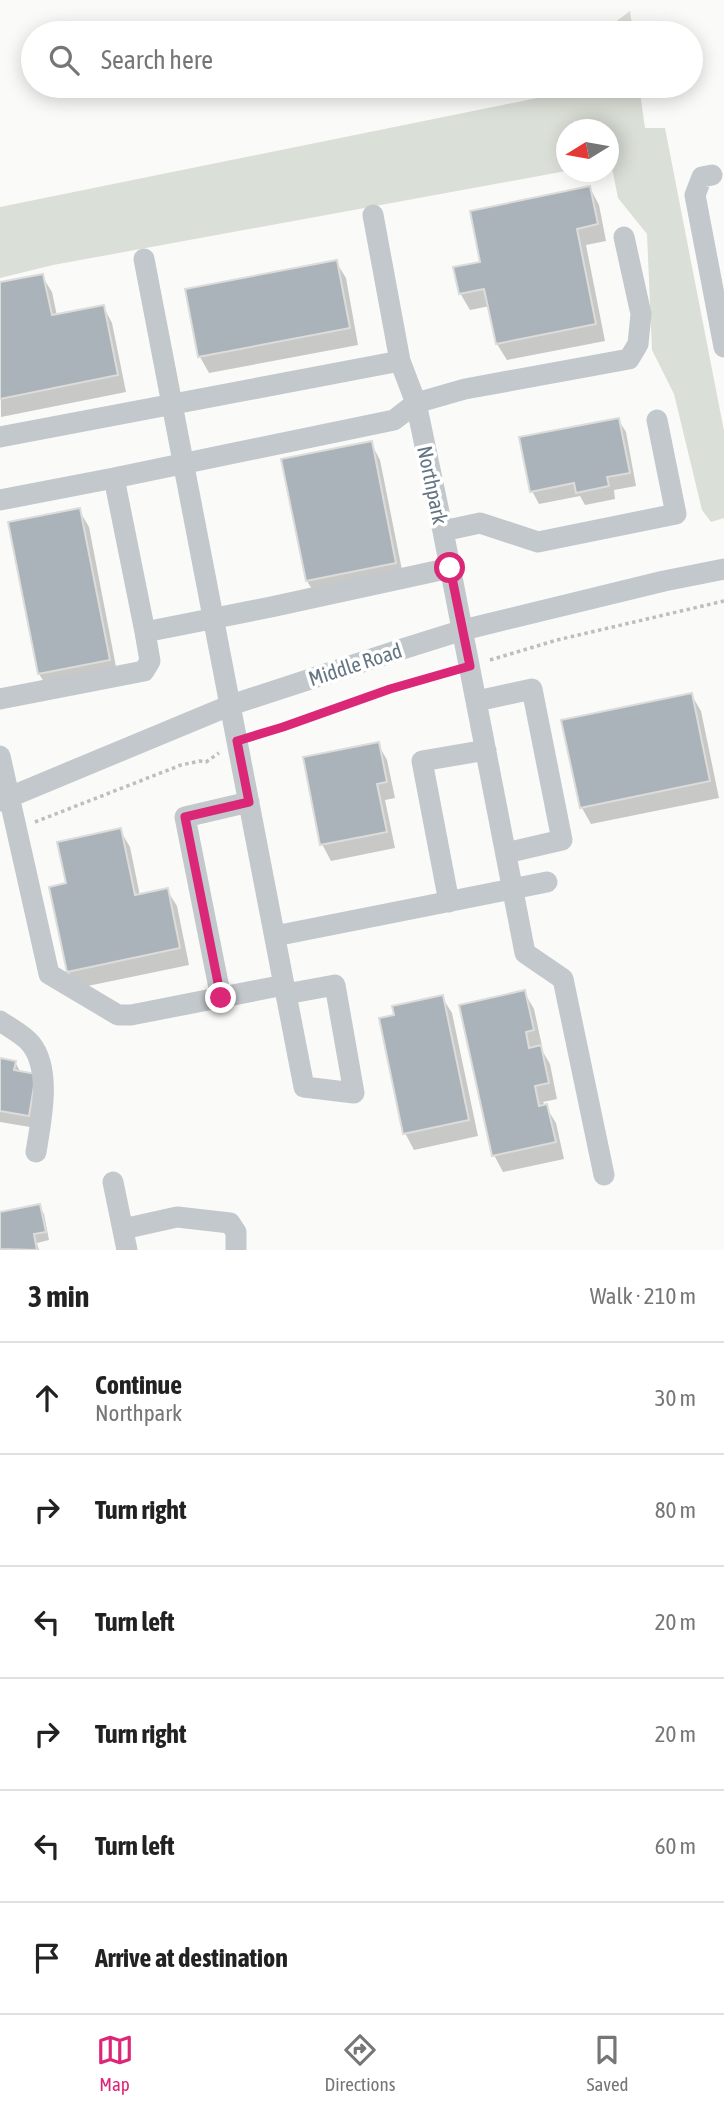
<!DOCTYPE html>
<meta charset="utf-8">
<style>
body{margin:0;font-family:"Asap Condensed",sans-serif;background:#f2f2f2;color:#222}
.compass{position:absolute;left:556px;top:119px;width:63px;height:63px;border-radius:50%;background:#fff;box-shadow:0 4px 18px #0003;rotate:259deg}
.stop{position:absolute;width:21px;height:21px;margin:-16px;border:5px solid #db2777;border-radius:50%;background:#fff}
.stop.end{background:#db2777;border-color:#fff;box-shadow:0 2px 7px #0008}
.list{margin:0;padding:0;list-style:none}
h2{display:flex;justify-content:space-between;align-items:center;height:91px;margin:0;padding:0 28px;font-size:30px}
h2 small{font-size:23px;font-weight:400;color:#767676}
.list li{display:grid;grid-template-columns:46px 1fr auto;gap:21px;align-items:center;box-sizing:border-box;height:112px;padding:0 28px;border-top:2px solid #e0e0e0}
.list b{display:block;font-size:26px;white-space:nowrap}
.list p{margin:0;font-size:23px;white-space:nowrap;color:#767676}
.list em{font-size:23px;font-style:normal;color:#767676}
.icon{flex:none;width:38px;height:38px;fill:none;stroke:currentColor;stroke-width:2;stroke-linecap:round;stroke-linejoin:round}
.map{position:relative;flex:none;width:724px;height:1250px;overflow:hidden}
.search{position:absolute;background:#fff;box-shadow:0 4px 18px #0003;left:21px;right:21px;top:21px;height:77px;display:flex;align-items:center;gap:18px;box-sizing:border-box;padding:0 24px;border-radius:38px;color:#767676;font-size:26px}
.sheet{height:763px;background:#fff}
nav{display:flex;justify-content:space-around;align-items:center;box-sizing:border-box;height:98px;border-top:2px solid #e0e0e0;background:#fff;font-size:19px;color:#767676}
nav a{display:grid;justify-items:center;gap:4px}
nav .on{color:#db2777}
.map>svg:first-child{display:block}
</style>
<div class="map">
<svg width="724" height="1250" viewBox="0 0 724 1250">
<rect width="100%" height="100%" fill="#fafaf8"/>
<path fill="#dadfd7" d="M630 11 633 33H601L602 32Z
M571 86H639L645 128H665L724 431V518L711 522 702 510 674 394 652 350 647 234 618 198 611 163H609L608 130H566V171L53 265 0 278V207L537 98Z"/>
<path fill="#0003" d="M590 188 599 205 606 241 586 245 605 341 507 360 497 344 490 306 470 310 460 293 482 263Z
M336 262 346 278 358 345 209 373 200 357 187 290Z
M42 276 52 292 57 316 103 306 112 323 126 392 1 417 0 284Z
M618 419 626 432 636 486 614 490 615 499 585 505 580 496 539 504 532 491Z
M371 443 380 460 404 580 317 597 307 581Z
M79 510 89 527 118 677 49 690 39 674Z
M691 694 701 711 719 798 591 824 582 808 563 721Z
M378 744 387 760 395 798 385 800 395 848 331 861 322 844Z
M120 830 130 847 140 896 167 890 177 906 189 965 78 988 68 971V885Z
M524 992 534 1009 542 1046 540 1047 550 1064 557 1099 543 1102 556 1123 564 1159 503 1172 494 1155Z
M442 997 452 1013 478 1136 414 1150 405 1133 396 1016Z
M0 1060 15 1062 21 1073 42 1088 36 1128 0 1122Z
M39 1206 44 1214 49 1240 37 1243 39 1250H0V1214Z"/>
<path fill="#aab3b9" stroke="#dcdcda" stroke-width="2" d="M590 186 598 224 577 229 596 324 496 344 484 289 459 294 453 267 480 262 470 211Z
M337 260 350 328 198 357 185 289Z
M43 274 52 315 104 305 118 375 0 399V282Z
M619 418 630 473 607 477 609 486 576 493 574 483 530 492 519 437Z
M372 441 396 563 306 581 281 459Z
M80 508 110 660 38 674 8 522Z
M692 693 710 781 580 808 561 720Z
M379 742 387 782 377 784 387 832 320 845 303 757Z
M121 828 135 895 168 888 180 948 67 972 49 887 66 883 57 842Z
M525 990 534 1030 526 1032 529 1048 541 1045 549 1083 535 1086 539 1106 547 1104 556 1142 492 1156 459 1005Z
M443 995 469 1120 403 1134 379 1018 394 1015 392 1006Z
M0 1058 16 1061 14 1070 36 1074 29 1116 0 1111Z
M40 1204 46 1232 34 1234 37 1250 0 1249V1212Z"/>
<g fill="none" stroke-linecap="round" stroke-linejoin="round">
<path stroke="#bbbfc2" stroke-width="3.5" stroke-dasharray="3.5 3.5" stroke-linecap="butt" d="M490 660 557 640 724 601
M257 735 390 689 449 672
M35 822 181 765 200 761 206 762 219 753"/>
<path stroke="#c3c8cc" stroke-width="21" d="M712 175 702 177 695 195 724 347
M373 215 400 361 416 403 443 531 525 953 563 979 604 1175
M144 259 284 985 286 994 304 1087 354 1093 335 985 286 994
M0 437 400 361
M114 478 394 420 416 403 465 389 629 359 638 344 641 314 624 237
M0 500 114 478 145 632
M443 531 480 523 538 542 676 514 657 420
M0 699 144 671 150 661 145 632 271 607 450 568
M477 701 532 689 562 840 506 853
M0 756 49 974 118 1015H131L284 985
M0 801 231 705 396 651 463 630 664 581 724 569
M449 902 422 761 486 750
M275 936 547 882
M221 998 185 817 249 802
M0 1021C10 1028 24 1035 31 1044 52 1070 41 1121 36 1152
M113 1182 127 1250
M123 1229 177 1217 230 1223 236 1232V1250"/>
</g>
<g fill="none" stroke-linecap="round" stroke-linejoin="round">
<path stroke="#db2777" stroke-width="9" d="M221 998 185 817 249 802 237 741 283 727 390 689 470 666 450 568"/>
</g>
<g text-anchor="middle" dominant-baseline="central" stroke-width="7" stroke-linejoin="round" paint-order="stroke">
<g font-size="21" fill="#657683" stroke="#fff">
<text transform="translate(433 485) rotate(78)">Northpark</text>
<text transform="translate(355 664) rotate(-18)">Middle Road</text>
</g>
</g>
</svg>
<svg class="compass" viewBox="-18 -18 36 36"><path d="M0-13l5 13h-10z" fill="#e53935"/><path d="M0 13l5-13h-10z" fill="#767676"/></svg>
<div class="stop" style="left:450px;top:568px"></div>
<div class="stop end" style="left:221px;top:998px"></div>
<div class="search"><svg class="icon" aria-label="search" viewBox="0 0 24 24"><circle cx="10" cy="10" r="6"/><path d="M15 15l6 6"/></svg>Search here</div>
</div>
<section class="sheet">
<h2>3 min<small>Walk · 210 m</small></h2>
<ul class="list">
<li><svg class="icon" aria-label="ahead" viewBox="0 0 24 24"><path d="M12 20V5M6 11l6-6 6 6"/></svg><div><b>Continue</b><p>Northpark</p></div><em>30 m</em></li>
<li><svg class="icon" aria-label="right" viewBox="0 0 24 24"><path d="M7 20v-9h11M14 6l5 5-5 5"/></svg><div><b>Turn right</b></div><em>80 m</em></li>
<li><svg class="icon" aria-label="left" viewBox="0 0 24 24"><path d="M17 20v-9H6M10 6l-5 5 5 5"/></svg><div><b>Turn left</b></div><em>20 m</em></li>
<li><svg class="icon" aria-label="right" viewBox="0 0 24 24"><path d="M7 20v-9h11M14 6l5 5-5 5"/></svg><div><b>Turn right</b></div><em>20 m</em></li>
<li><svg class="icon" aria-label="left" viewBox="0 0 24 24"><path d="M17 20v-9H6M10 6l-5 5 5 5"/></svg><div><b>Turn left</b></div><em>60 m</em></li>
<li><svg class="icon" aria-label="arrive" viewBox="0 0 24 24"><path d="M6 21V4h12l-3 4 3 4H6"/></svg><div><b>Arrive at destination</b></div></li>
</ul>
</section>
<nav>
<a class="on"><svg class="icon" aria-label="map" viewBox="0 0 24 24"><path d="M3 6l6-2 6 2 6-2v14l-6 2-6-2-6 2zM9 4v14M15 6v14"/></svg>Map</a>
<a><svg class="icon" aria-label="directions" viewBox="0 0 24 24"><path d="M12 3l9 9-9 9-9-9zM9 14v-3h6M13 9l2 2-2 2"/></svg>Directions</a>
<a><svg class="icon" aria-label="saved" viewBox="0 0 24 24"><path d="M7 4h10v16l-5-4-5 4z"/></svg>Saved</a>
</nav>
